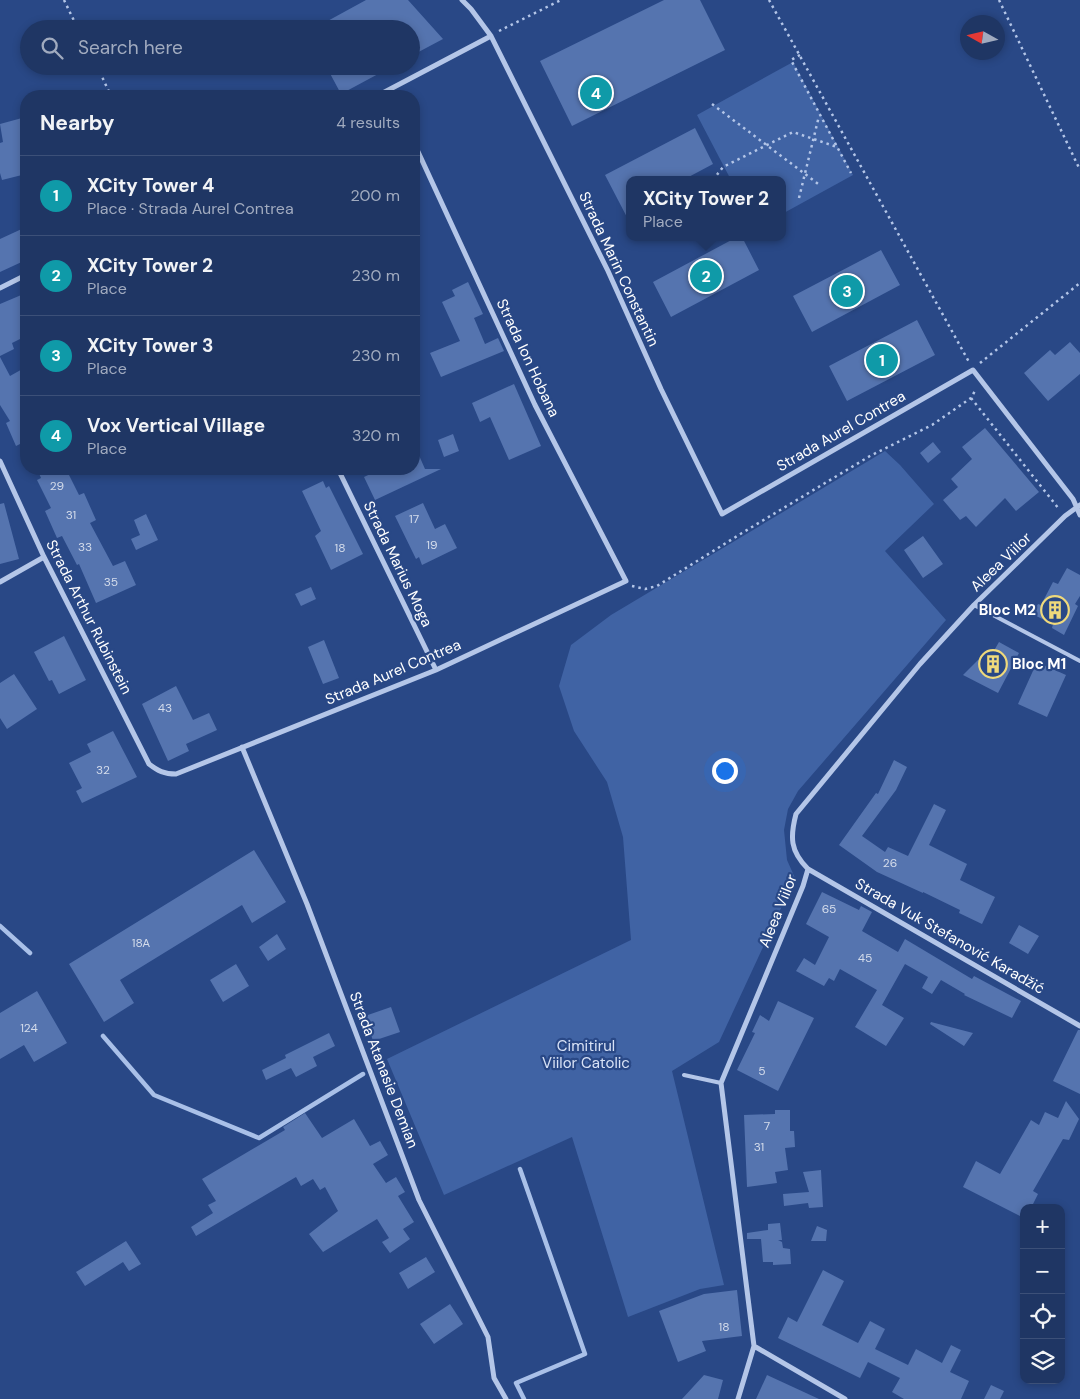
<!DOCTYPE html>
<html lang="en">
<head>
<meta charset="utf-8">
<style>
  body { margin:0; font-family:"DM Sans",sans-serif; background:#2c416d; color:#f1f3f6 }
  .controls { position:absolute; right:15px; bottom:15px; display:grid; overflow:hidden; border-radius:10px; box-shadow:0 2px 8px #0003 }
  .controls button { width:45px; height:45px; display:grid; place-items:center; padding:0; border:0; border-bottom:1px solid #3c5078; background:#1f3664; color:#f1f3f6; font:25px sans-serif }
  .compass { position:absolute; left:960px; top:15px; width:45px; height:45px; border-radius:50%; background:#1f3664; box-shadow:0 2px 8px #0003; rotate:278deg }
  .you { position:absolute; left:724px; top:770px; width:18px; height:18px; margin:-12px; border:4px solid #fff; border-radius:50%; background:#1a73e8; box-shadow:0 0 0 8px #1a73e833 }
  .badge { display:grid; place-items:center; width:32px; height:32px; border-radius:50%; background:#bca0f2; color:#fff; font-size:16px; font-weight:700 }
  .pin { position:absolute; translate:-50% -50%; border:2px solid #fff; box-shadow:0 1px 5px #0006 }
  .popup { position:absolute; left:626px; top:176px; width:160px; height:65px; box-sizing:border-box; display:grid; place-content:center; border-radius:10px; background:#1f3664; filter:drop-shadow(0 1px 4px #0005); font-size:16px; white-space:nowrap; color:#a1abbf }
  .popup b { font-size:19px; color:#f1f3f6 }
  .popup::after { content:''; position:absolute; left:50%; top:100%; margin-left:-10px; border:10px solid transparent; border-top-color:#1f3664 }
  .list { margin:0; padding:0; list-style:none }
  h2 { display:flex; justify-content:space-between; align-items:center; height:65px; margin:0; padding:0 20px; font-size:21px }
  h2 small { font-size:16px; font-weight:400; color:#a1abbf }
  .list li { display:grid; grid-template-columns:32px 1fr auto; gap:15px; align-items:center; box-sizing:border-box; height:80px; padding:0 20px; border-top:1px solid #3c5078 }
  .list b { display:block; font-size:19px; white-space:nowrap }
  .list p { margin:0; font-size:16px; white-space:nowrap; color:#a1abbf }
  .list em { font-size:16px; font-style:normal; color:#a1abbf }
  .icon { flex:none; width:28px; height:28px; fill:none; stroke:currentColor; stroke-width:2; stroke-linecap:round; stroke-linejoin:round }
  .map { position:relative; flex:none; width:1080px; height:1399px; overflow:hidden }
  .search { position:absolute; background:#1f3664; box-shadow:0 2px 8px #0003; left:20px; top:20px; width:400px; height:55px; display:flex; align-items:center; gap:12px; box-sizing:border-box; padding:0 18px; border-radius:28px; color:#a1abbf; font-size:19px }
  .panel { position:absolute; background:#1f3664; box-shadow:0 2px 8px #0003; left:20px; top:90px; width:400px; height:385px; border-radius:20px }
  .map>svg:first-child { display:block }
</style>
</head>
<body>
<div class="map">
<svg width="1080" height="1399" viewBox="0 0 1080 1399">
  <rect width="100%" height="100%" fill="#294886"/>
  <path fill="#4063a4" d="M793,62L853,175L782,214V180H731L697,115Z
    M885,451L900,465L934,504L885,551L946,620L798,791L788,809L784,830L787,860L795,878L719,1042L672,1071L724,1285L700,1289L628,1317L572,1137L444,1195L387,1059L631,940L623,837L607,782L574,731L559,686L571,645L611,615Z"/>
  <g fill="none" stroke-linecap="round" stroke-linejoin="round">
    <path stroke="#a9c0e8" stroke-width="4.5" d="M0,926L30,953
      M103,1036L154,1095L259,1138L363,1074
      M520,1169L585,1354L516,1383L524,1399"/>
  </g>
  <path fill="#5574af" d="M366,0H408L443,39L411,56V29H313Z
    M664,0H700L725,50L572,126L540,61Z
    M326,66H393L341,94Z
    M22,118L26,133V174L2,180L0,173V143L3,142L0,124Z
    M695,128L713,164L683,180H630V223L605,175Z
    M26,227V260L0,272V239Z
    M737,237H742L759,270L671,317L653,282Z
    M881,250L900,285L812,332L793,296Z
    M468,282L483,314L474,318L485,344L498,338L504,351L441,377L430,353L460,341L442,302L455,296L452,290Z
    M26,293V336L12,343L14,349L0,356V304Z
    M917,320L935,355L847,401L829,366Z
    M1070,342L1080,353V374L1048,401L1024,373L1050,350L1055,355Z
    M0,357L10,376L26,367V441L16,446L6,423L10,421L0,405Z
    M514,384L541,446L509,460L490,417L480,422L472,403Z
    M985,428L1039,492L1016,511L1005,498L976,527L966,516L960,520L943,500L958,487L951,479L972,459L962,447Z
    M453,434L459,451L444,457L438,440Z
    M933,442L941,452L928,463L920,453Z
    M414,444L425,469H441L375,500L364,477L381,469H414Z
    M37,469H66L79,495L84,493L96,520L90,523L113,566L125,561L136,585L96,603L79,564L77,565L62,536L57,538L45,511L51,508L37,480L41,478Z
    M323,481L326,488L329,486L363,554L331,570L315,536L321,531L302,491Z
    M4,503L19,559L0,564V504Z
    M423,503L435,529L445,524L457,548L422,565L419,557L416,559L395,516Z
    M146,514L158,540L136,550L131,539L140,535L134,520Z
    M923,536L943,564L923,578L904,550Z
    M1067,568L1080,575V596L1075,604L1078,606L1064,635L1052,628L1053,624L1032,614L1038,604L1041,605L1053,582L1058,584Z
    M311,587L316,599L301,606L295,594Z
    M64,636L86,680L59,694L52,680L49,681L34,652Z
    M324,640L339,678L323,684L308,647Z
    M999,642L1019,653L998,693L963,675L987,651L992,654Z
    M1037,662L1066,675L1047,717L1018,704Z
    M14,674L37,709L7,729L0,718V683Z
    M176,686L193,720L209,713L217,730L186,744L189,751L168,761L142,704Z
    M113,731L137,777L82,803L76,791L82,788L69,763L91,752L87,744Z
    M894,760L907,767L896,790L862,836L885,852L888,847L908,856L934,804L946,810L929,845L967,864L960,880L995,897L982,924L959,913L960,910L923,892V893L877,872L839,845L876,793L878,794Z
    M254,850L286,902L252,923L242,905L120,980L134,1003L104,1022L69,964Z
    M822,892L859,910L861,906L872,912L862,931L898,952L905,939L972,979L974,976L1021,1001L1012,1018L964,995L965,994L941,980L932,994L922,988L928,977L905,964L882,1005L904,1018L886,1046L855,1027L877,990L840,969L834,981L829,978L824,986L796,971L804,958L815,965L829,937L806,924Z
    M1019,925L1039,936L1028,954L1009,943Z
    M277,934L286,949L268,961L259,947Z
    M236,964L249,986L223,1002L210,980Z
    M37,991L67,1043L34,1062L24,1045L0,1059V1013Z
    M778,1001L814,1018L778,1091L737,1070L755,1033L752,1032L760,1015L769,1021Z
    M391,1007L400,1032L373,1041L365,1016Z
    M931,1022L973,1033L964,1046L930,1024Z
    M1078,1030H1080V1094L1053,1081Z
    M329,1033L335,1046L313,1057L317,1066L296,1077L291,1068L266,1080L262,1070L286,1058L285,1055Z
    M1066,1101L1079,1119L1069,1140L1063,1139L1033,1191L1038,1194L1031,1208H1024V1218L963,1187L976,1161L1000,1174L1031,1120L1039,1125L1045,1112L1058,1118Z
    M775,1110H790V1131H794L795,1147L785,1148L788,1170L775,1172L777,1183L747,1187L744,1115L775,1114Z
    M305,1113L322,1138L354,1119L370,1146L380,1141L388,1155L373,1164L386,1183L396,1177L405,1192L398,1196L414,1222L403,1229L410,1239L390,1253L382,1242L389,1238L377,1219L323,1252L309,1234L338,1211L325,1187L320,1190L313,1179L301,1186L296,1177L196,1236L191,1227L213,1213L208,1205L216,1201L202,1179L285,1130L283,1127Z
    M821,1170L823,1207L809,1208L808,1203L784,1206L783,1194L809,1192L803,1172Z
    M780,1223L782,1240H778L782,1242L783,1248L790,1249L791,1264L773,1265V1262H763L761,1239H747V1233L768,1230V1224Z
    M817,1226L827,1230L826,1241H811Z
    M126,1241L141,1264L129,1271L123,1262L85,1286L76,1272Z
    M426,1257L435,1272L408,1289L399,1273Z
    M823,1270L844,1281L822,1325L858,1343L870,1321L885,1329L875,1349L908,1365L916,1349L942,1363L951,1345L961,1350L950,1372L969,1381L961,1399H904L892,1392L900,1378L868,1362L860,1378L778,1338L788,1317L797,1322Z
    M737,1290L742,1336L702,1341L706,1351L678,1362L659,1311L704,1294Z
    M450,1304L463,1324L434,1344L420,1324Z
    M704,1375L723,1380L718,1399H682Z
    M767,1375L819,1399H756Z
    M991,1385L1004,1391L1000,1399H984Z"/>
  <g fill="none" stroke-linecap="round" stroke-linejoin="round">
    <path stroke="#b4c6e8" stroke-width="2.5" stroke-dasharray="2.5 4" stroke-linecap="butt" d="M64,0L78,29
      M769,0L969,362
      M999,0L1080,170
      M499,31L561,0
      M800,55L791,60L851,173
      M97,66L111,96
      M712,104L821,186
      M713,180L723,167L793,132L837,147
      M799,198L819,116
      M980,363L1080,283
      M971,398L1059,509
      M632,586L645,589L657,586L742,533L870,456L932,425L971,398L976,389"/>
    <path stroke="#b4c6e8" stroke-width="4" d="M974,605L1080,661
      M684,1075L721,1083"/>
    <path stroke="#b4c6e8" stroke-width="5" d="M462,0L471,9L491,36L608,271L661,389L722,514L973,370L1073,499L1080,515
      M377,96L491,36
      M0,288L26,275
      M0,461L44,557L149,764C158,771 164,774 176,774L436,670L626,581L535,405L414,143
      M338,469L436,670
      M0,582L44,557
      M242,747L307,904L419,1200L488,1337L494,1378L506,1399
      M808,869L1080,1026
      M754,1346L845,1399
      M738,1399L754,1346L721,1083L803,886L808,869C790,851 790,837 796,814L920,664L974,605L1065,516L1080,505"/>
  </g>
  <defs>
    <symbol id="building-ring" viewBox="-11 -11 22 22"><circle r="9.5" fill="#294886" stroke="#efd97b" stroke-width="1.5"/><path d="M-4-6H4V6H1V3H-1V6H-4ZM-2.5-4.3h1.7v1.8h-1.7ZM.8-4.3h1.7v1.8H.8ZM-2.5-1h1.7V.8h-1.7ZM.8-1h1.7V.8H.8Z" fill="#efd97b"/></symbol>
  </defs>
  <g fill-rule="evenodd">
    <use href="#building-ring" x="1039" y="594" width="32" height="32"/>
    <use href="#building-ring" x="977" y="648" width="32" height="32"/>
  </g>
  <g text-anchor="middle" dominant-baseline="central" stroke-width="4.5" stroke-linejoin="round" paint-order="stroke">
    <g font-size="12" fill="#d4dceb">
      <text x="57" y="486">29</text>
      <text x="71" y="515">31</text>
      <text x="414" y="519">17</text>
      <text x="432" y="545">19</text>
      <text x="85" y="547">33</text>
      <text x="340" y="548">18</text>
      <text x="111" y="582">35</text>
      <text x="165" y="708">43</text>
      <text x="103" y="770">32</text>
      <text x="890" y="863">26</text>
      <text x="829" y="909">65</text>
      <text x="141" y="943">18A</text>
      <text x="865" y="958">45</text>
      <text x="29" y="1028">124</text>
      <text x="762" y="1071">5</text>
      <text x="767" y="1126">7</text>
      <text x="759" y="1147">31</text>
      <text x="724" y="1327">18</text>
    </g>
    <g font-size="15" fill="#fff" stroke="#294886">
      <text transform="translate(619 269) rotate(65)">Strada Marin Constantin</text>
      <text transform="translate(528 358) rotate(65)">Strada Ion Hobana</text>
      <text transform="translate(841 431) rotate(-30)">Strada Aurel Contrea</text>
      <text transform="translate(1001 562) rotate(-44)">Aleea Viilor</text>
      <text transform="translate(398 564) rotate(64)">Strada Marius Moga</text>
      <text transform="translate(89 617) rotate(63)">Strada Arthur Rubinstein</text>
      <text transform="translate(393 672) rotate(-23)">Strada Aurel Contrea</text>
      <text transform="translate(778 911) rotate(-68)">Aleea Viilor</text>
      <text transform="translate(950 936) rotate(30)">Strada Vuk Stefanović Karadžić</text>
      <text transform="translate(384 1070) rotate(69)">Strada Atanasie Demian</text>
    </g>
    <g font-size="15" font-weight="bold" fill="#fff" stroke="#294886" text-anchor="end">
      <text x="1036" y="610">Bloc M2</text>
      <text x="1012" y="664" text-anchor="start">Bloc M1</text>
    </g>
    <g font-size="15" fill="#d8e2f6" stroke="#294886">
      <text x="586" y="1046">Cimitirul<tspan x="586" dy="17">Viilor Catolic</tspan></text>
    </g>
  </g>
</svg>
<div class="controls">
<button>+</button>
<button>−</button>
<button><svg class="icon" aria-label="locate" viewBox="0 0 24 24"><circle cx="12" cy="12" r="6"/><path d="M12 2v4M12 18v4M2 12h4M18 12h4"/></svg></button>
<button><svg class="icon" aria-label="layers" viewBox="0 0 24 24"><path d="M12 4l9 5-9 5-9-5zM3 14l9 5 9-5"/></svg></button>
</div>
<svg class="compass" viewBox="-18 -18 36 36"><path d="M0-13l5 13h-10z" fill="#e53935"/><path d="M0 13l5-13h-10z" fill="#a1abbf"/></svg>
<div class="you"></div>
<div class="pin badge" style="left:882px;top:360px;background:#0f9aa8">1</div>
<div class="pin badge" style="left:706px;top:276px;background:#0f9aa8">2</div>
<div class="popup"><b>XCity Tower 2</b>Place</div>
<div class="pin badge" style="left:847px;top:291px;background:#0f9aa8">3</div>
<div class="pin badge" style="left:596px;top:93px;background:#0f9aa8">4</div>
<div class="search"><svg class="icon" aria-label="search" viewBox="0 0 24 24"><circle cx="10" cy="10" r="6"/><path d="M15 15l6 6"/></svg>Search here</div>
<section class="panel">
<h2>Nearby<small>4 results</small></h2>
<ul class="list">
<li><span class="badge" style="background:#0f9aa8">1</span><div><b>XCity Tower 4</b><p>Place · Strada Aurel Contrea</p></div><em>200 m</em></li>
<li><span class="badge" style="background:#0f9aa8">2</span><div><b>XCity Tower 2</b><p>Place</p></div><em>230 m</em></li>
<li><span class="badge" style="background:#0f9aa8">3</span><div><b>XCity Tower 3</b><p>Place</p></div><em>230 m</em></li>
<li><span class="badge" style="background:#0f9aa8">4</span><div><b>Vox Vertical Village</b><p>Place</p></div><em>320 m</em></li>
</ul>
</section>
</div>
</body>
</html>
